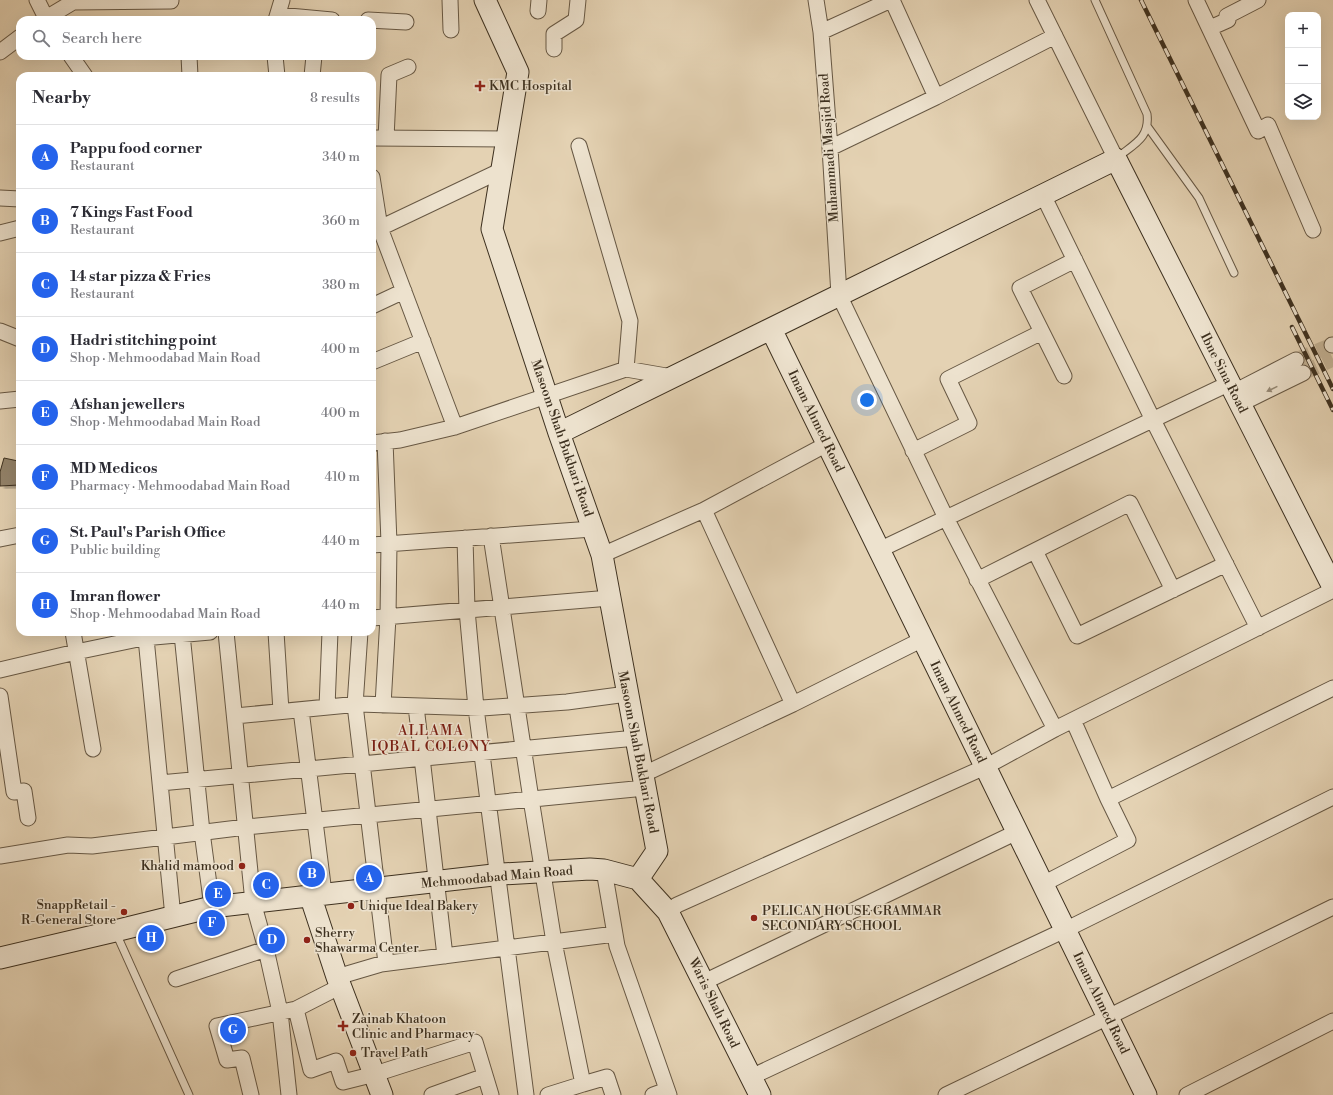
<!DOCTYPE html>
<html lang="en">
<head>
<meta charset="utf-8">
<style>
  body { margin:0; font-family:"Libre Bodoni",serif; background:#f2f2f3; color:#2b2b33 }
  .controls { position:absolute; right:12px; top:12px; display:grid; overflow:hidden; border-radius:8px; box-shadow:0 4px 16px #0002 }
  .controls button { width:36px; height:36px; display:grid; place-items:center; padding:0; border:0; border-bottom:1px solid #e1e1e2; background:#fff; color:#2b2b33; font:20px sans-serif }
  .you { position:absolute; left:867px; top:400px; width:14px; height:14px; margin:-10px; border:3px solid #fff; border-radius:50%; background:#1a73e8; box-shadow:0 0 0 6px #1a73e833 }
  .badge { display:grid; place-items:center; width:26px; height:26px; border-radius:50%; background:#2563eb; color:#fff; font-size:13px; font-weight:700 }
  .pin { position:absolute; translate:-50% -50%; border:2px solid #fff; box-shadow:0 1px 4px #0006 }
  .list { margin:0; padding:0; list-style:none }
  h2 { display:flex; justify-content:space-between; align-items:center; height:52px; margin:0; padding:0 16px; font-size:17px }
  h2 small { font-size:13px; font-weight:400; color:#7c7c81 }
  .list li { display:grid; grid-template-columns:26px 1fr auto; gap:12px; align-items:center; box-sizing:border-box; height:64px; padding:0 16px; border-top:1px solid #e1e1e2 }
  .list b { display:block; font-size:15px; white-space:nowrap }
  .list p { margin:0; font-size:13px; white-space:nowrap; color:#7c7c81 }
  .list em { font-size:13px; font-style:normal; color:#7c7c81 }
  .icon { flex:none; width:22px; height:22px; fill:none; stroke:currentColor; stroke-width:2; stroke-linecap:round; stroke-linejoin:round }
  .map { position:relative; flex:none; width:1333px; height:1095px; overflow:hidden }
  .search { position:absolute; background:#fff; box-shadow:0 4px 16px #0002; left:16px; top:16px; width:360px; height:44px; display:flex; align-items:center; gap:10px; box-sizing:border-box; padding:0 14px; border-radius:12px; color:#7c7c81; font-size:15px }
  .panel { position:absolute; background:#fff; box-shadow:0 4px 16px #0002; left:16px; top:72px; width:360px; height:564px; border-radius:12px }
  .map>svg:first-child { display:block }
</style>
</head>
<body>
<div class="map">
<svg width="1333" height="1095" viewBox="0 0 1333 1095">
  <defs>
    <filter id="shadow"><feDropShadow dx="4.5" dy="2.5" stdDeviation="1" flood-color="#0004"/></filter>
  </defs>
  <rect width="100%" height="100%" fill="#e4d2b3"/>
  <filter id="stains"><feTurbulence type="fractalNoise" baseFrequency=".005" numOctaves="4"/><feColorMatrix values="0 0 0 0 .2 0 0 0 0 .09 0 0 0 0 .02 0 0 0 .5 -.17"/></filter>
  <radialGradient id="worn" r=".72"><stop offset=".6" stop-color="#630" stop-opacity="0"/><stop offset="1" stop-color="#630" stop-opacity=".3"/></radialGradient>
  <path fill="#94846c" stroke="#3d301f" filter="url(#shadow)" d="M4,458L18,461L19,485L0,486V472Z"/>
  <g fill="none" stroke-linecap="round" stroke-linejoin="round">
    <path stroke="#c3b295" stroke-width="15" stroke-dasharray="15 8" stroke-linecap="butt" d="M1296,360L1332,345
      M1303,373L1333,359"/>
    <defs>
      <path id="lane" d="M1095,0L1147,114C1150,138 1134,144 1118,157
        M1147,126L1199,198L1234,273
        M116,933L189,1095"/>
      <path id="street" d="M37,0L47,20
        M450,0L451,30
        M816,0L821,32L830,148L839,295L946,518L1055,729
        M892,0L936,97
        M1037,0L1116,159
        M1196,0L1258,131L1268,125L1313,230
        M538,11L539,0
        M278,15L332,20
        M43,20L73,2L171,1
        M276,20L282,0
        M368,20L406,22
        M1210,28L1228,20L1227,16L1258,0
        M821,32L891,0
        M554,49V34L576,20L578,0
        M0,52L20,37
        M71,56L85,76
        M189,56L190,76
        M275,56L277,76
        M312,76L314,56
        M372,138L507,139
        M386,138L389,75L408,67
        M579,146L630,321L626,369
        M830,148L936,97L1055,36
        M372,177L380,228L455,427
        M1043,195L1153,420L1258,628
        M0,198L20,199
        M372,229L380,228L502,170
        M0,233L20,228
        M372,306L404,291
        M0,331L20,339
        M1332,345H1333
        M372,362L423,341
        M1064,376L1020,288L1075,260
        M1234,392L1296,360
        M0,401L20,399
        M1240,404L1303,373
        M372,443L400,440L455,427L626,369L672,377
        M913,451L969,423L948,379L1042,332
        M704,510L793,704
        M491,536L531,799L554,942L583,1084L607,1077L613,1095
        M465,538L467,610L476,708L526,1095
        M0,539L20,535
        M372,545L592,529
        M879,550L1230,383
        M1035,551L1077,636L1226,564
        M602,555L704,510L827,444
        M977,580L1130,503L1173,590
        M372,618L610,598
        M73,632L93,749
        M226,632L253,902L266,949L280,1012L289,1095
        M276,632L281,711
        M360,632L355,705L386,963
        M182,634L202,832L212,907
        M146,638L173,917
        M0,670L76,652L143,638L210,632
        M0,696L14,792L24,791L28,818
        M383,705L388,617L389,543L385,441
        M416,706L445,956
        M327,707L330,632
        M301,710L324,893
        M235,716L359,704L482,708L567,702L627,694
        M642,775L793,704L923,639
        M160,783L636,738
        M1108,799L1333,688
        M0,856L68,845L92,846L246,827L645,788
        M604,870L617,946L669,1095
        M1043,884L1128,840L1108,799L1073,720
        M668,912L677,905L985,767L1055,729L1333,590
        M337,977L381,964L615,934
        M176,979L266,949
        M704,982L1017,832
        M296,1009L311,1070L336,1061L343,1082L375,1074L475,1042L491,1095
        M751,1077L1065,930L1333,797
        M251,1095L242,1058L227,1060L217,1026L296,1009L341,986
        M432,1095L485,1076
        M548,1095L583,1084
        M653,1095L667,1090
        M946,1095L1108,1017L1333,907
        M1187,1095L1333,1021"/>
      <path id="secondary" d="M485,0L518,72L492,229L559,433L602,555L657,851L638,879
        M771,329L1146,1095
        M559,433L1116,159L1333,587
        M310,895L337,977L382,1095
        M0,958L115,931L212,907L502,874L590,869L604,870L638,879L668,912L760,1095"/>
    </defs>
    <use href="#lane" stroke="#675844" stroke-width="9"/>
    <use href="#street" stroke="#675844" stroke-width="17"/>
    <use href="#secondary" stroke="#3d301f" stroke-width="23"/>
    <use href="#lane" stroke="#ede2ce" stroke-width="7"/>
    <use href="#street" stroke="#ede2ce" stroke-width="15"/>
    <use href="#secondary" stroke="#ede2ce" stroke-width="21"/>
    <defs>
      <path id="rail" d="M1141,0L1333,389
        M1292,327L1333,410"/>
    </defs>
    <use href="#rail" stroke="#3d301f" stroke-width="4.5"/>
    <use href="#rail" stroke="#ede2ce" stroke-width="3" stroke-dasharray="9" stroke-linecap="butt"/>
  </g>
  <defs><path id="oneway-solid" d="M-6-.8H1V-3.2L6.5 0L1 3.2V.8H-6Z"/></defs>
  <use fill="#958976" href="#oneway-solid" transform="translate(1272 389) rotate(154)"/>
  <g fill="#8f2418" stroke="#ede2ce" stroke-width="1.5">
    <path d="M478 80h4v4h4v4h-4v4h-4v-4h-4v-4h4z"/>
    <circle cx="242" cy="866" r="4"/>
    <circle cx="351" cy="906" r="4"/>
    <circle cx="124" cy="912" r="4"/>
    <circle cx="754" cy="918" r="4"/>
    <circle cx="307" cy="940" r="4"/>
    <path d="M341 1020h4v4h4v4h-4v4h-4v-4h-4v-4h4z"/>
    <circle cx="353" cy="1053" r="4"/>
  </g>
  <g text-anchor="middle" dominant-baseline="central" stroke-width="3" stroke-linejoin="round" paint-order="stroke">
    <g font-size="13" fill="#3d301f" stroke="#ede2ce" text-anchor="start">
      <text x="489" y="86">KMC Hospital</text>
      <text x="234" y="866" text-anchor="end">Khalid mamood</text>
      <text x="116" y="905" text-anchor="end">SnappRetail -<tspan x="116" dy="15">R-General Store</tspan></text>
      <text x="359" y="906">Unique Ideal Bakery</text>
      <text x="762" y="911">PELICAN HOUSE GRAMMAR<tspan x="762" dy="15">SECONDARY SCHOOL</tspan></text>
      <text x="315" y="933">Sherry<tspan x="315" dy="15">Shawarma Center</tspan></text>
      <text x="352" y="1019">Zainab Khatoon<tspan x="352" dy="15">Clinic and Pharmacy</tspan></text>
      <text x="361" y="1053">Travel Path</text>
    </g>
    <g font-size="13" fill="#3d301f" stroke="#ede2ce">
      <text transform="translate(829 148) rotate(-94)">Muhammadi Masjid Road</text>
      <text transform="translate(1224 373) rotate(63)">Ibne Sina Road</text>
      <text transform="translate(816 421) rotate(64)">Imam Ahmed Road</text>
      <text transform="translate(562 438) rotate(71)">Masoom Shah Bukhari Road</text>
      <text transform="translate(958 712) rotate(64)">Imam Ahmed Road</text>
      <text transform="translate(638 752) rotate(79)">Masoom Shah Bukhari Road</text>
      <text transform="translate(497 877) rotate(-5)">Mehmoodabad Main Road</text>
      <text transform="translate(714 1003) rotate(64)">Waris Shah Road</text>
      <text transform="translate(1101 1003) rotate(64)">Imam Ahmed Road</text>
    </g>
    <g font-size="14" letter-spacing="1" fill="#7a1f14" stroke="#ede2ce">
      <text x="431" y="731">ALLAMA<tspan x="431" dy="16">IQBAL COLONY</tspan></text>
    </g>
  </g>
  <rect width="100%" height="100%" filter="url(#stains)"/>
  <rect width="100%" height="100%" fill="url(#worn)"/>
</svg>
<div class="controls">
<button>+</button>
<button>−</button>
<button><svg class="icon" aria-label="layers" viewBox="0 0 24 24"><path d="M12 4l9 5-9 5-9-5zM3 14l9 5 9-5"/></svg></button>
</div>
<div class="you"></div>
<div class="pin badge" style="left:369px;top:878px">A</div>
<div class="pin badge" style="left:312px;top:874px">B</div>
<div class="pin badge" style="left:266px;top:885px">C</div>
<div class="pin badge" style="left:272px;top:940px">D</div>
<div class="pin badge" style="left:218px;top:894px">E</div>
<div class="pin badge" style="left:212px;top:923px">F</div>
<div class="pin badge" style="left:233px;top:1030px">G</div>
<div class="pin badge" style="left:151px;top:938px">H</div>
<div class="search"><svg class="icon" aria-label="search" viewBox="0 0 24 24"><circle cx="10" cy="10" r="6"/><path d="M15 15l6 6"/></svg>Search here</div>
<section class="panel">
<h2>Nearby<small>8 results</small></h2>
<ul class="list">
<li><span class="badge">A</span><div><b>Pappu food corner</b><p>Restaurant</p></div><em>340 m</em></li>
<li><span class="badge">B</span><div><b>7 Kings Fast Food</b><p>Restaurant</p></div><em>360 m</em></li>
<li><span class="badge">C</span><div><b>14 star pizza &amp; Fries</b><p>Restaurant</p></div><em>380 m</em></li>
<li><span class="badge">D</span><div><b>Hadri stitching point</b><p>Shop · Mehmoodabad Main Road</p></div><em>400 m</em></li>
<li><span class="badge">E</span><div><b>Afshan jewellers</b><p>Shop · Mehmoodabad Main Road</p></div><em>400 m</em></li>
<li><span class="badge">F</span><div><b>MD Medicos</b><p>Pharmacy · Mehmoodabad Main Road</p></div><em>410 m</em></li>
<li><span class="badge">G</span><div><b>St. Paul's Parish Office</b><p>Public building</p></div><em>440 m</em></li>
<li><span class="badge">H</span><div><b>Imran flower</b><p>Shop · Mehmoodabad Main Road</p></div><em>440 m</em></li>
</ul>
</section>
</div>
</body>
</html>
